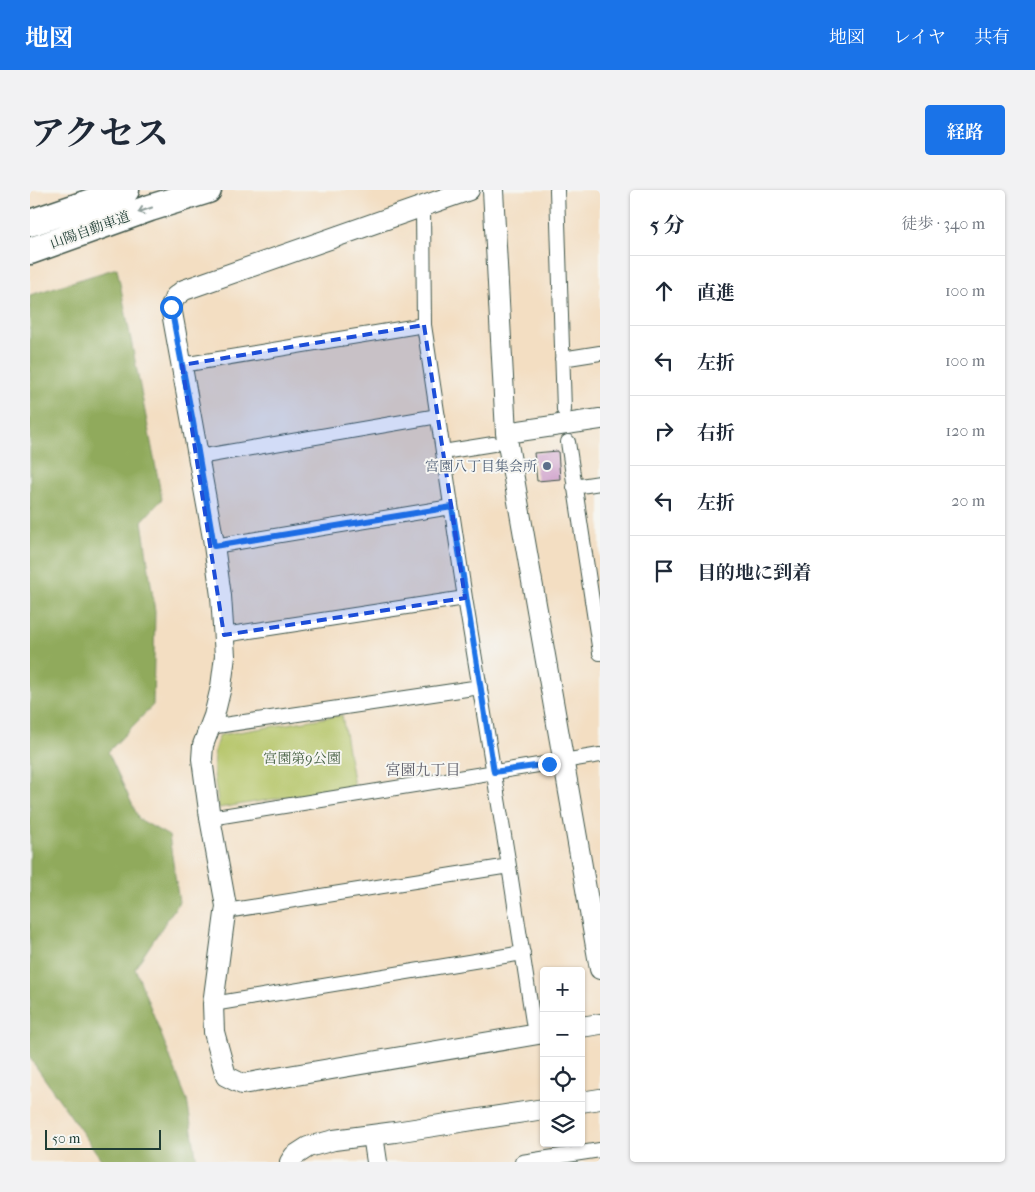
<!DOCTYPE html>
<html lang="ja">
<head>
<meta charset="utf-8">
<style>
  body { margin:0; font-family:"IM FELL French Canon","Noto Serif JP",serif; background:#f2f2f3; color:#1f2937 }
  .controls { position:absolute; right:15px; bottom:15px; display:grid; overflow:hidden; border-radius:5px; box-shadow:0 1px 4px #0004 }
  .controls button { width:45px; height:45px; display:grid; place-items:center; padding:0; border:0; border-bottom:1px solid #e0e1e3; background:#fff; color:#1f2937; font:25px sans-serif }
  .scale { position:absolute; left:15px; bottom:12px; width:116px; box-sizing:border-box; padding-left:5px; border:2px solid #1f3d34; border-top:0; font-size:14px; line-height:18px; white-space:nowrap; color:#1f3d34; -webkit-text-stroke:4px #f6f6f2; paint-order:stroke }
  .stop { position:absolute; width:15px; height:15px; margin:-11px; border:4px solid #1a73e8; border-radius:50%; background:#fff }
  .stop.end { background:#1a73e8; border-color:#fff; box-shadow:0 1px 5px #0008 }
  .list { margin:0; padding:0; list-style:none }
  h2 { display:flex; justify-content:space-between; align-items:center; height:65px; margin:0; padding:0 20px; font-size:21px }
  h2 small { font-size:16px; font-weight:400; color:#747a83 }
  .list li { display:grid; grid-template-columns:32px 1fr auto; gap:15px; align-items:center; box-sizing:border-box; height:70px; padding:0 20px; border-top:1px solid #e0e1e3 }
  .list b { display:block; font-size:19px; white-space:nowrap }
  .list em { font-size:16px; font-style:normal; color:#747a83 }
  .icon { flex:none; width:28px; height:28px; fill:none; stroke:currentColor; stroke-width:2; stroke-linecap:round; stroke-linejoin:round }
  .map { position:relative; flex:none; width:570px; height:972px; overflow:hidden; border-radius:5px }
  header { display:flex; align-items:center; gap:30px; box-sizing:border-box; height:70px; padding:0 25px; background:#1a73e8; color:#fff }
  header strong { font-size:24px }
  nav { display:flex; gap:28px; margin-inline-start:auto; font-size:18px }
  .intro { display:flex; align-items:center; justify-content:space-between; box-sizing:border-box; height:120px; padding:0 30px }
  h1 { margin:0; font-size:35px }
  .button { padding:12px 22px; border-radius:5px; background:#1a73e8; color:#fff; font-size:18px; font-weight:700 }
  main { display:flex; gap:30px; padding:0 30px }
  aside { flex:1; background:#fff; border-radius:5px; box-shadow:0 1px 4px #0004 }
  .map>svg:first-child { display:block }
</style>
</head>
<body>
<header>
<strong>地図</strong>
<nav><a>地図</a><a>レイヤ</a><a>共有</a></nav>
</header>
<div class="intro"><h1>アクセス</h1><a class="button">経路</a></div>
<main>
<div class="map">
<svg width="570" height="972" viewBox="0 0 570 972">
  <rect width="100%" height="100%" fill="#f6f6f2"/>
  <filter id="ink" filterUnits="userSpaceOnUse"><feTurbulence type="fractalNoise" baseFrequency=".02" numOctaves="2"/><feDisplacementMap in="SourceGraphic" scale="10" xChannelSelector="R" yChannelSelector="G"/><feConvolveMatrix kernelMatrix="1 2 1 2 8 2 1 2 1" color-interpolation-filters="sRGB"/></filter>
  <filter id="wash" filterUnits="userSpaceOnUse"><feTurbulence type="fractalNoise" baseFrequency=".0096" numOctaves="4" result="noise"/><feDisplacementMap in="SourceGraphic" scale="20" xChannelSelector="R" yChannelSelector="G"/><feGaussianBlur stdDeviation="1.12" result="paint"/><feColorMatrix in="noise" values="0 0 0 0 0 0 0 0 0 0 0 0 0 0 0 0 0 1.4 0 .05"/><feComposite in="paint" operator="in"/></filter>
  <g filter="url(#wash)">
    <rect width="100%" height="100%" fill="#f3dec2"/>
    <path fill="#b5c568" stroke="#6a814e" d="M312,525L324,596L189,618C186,594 178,568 190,545Z"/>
    <path fill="#90aa5c" stroke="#587448" d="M87,78L132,309L112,331L125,422L123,515L78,562L109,629L139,646L149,712L105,778L157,910L167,972H73L0,868V105Z"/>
    <g id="blocks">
      <path fill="#c891c4" d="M528,261L530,289L507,291L504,263Z"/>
    </g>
  </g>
  <g filter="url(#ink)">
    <use href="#blocks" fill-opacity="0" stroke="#3f5549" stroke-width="1"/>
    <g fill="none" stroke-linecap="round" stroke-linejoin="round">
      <defs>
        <path id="street" d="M527,0L534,220
          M393,16L394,135L435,408L479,676L505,845
          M532,169L570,163
          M152,175L394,135
          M538,252L570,463
          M413,262L463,254
          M169,267L408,226
          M544,297L570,293
          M184,356L421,317
          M194,445L435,408
          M180,537L450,497
          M180,628L570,565
          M196,721L479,676
          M183,814L493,763
          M492,972L570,960"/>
        <path id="secondary" d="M439,0L154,100L145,107L141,117L183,348L191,406L195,466L191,497L184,526L173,555L172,569L180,628L196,716L183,814L184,842L196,886L212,894L514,843
          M463,0L476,243L570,779
          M476,243L570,229
          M551,837L570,834
          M551,912L570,909
          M343,945L347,972
          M260,972L264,966L278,957L304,950L365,942L514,919"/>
        <path id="highway" d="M0,33L96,0
          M0,61L120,18L178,0"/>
      </defs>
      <use href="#street" stroke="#3f5549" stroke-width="16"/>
      <use href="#secondary" stroke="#3f5549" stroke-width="22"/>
      <use href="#highway" stroke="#3f5549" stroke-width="29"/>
      <use href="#street" stroke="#fff" stroke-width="14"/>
      <use href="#secondary" stroke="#fff" stroke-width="20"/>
      <use href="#highway" stroke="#fff" stroke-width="26"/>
    </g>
    <defs><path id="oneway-shaft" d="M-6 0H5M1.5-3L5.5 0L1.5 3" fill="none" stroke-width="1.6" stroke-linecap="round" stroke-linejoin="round" transform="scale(1.25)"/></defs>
    <use stroke="#8f9e9a" href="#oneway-shaft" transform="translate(115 20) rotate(161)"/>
  </g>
  <g fill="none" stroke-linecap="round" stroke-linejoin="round" filter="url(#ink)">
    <path stroke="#1a73e8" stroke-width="6" d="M141,117L163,232L184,356L422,317L464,582L519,574"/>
  </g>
  <path fill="#1d4ed8" fill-opacity="0.2" stroke="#1d4ed8" stroke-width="4" stroke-dasharray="10 6" stroke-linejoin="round" d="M394,135L435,408L194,445L152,175Z"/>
  <circle fill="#5c6f8a" stroke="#f6f6f2" stroke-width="2" cx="517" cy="276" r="5"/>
  <g text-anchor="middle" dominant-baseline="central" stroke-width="4" stroke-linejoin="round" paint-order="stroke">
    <g font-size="14" fill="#1f3d34" stroke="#f6f6f2">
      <text transform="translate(60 40) rotate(-20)">山陽自動車道</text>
    </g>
    <g font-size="14" fill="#4e5e75" stroke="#f6f6f2" text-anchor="end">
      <text x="507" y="276">宮園八丁目集会所</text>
    </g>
    <g font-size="14" fill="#445f41" stroke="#f6f6f2">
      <text x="272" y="568">宮園第9公園</text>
    </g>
    <g font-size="15" fill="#5a5a66" stroke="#f6f6f2">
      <text x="393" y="580">宮園九丁目</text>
    </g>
  </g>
</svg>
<div class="controls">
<button>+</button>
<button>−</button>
<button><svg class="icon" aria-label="locate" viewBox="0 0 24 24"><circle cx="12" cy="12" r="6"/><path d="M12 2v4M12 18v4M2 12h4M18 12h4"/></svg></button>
<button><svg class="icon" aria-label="layers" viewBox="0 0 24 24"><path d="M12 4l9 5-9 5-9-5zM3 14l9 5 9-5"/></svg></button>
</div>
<div class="scale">50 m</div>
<div class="stop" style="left:141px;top:117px"></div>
<div class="stop end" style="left:519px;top:574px"></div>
</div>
<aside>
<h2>5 分<small>徒歩 · 340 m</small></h2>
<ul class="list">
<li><svg class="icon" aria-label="ahead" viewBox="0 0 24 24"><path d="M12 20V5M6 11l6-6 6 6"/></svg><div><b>直進</b></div><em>100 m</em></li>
<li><svg class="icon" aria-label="left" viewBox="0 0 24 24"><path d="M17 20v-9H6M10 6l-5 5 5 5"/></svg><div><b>左折</b></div><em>100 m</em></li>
<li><svg class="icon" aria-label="right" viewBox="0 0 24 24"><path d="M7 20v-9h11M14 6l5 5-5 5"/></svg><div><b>右折</b></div><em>120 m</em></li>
<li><svg class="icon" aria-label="left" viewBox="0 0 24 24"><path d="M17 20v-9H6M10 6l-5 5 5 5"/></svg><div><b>左折</b></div><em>20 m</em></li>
<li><svg class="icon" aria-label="arrive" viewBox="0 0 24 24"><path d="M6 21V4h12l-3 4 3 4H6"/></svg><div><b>目的地に到着</b></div></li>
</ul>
</aside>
</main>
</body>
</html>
